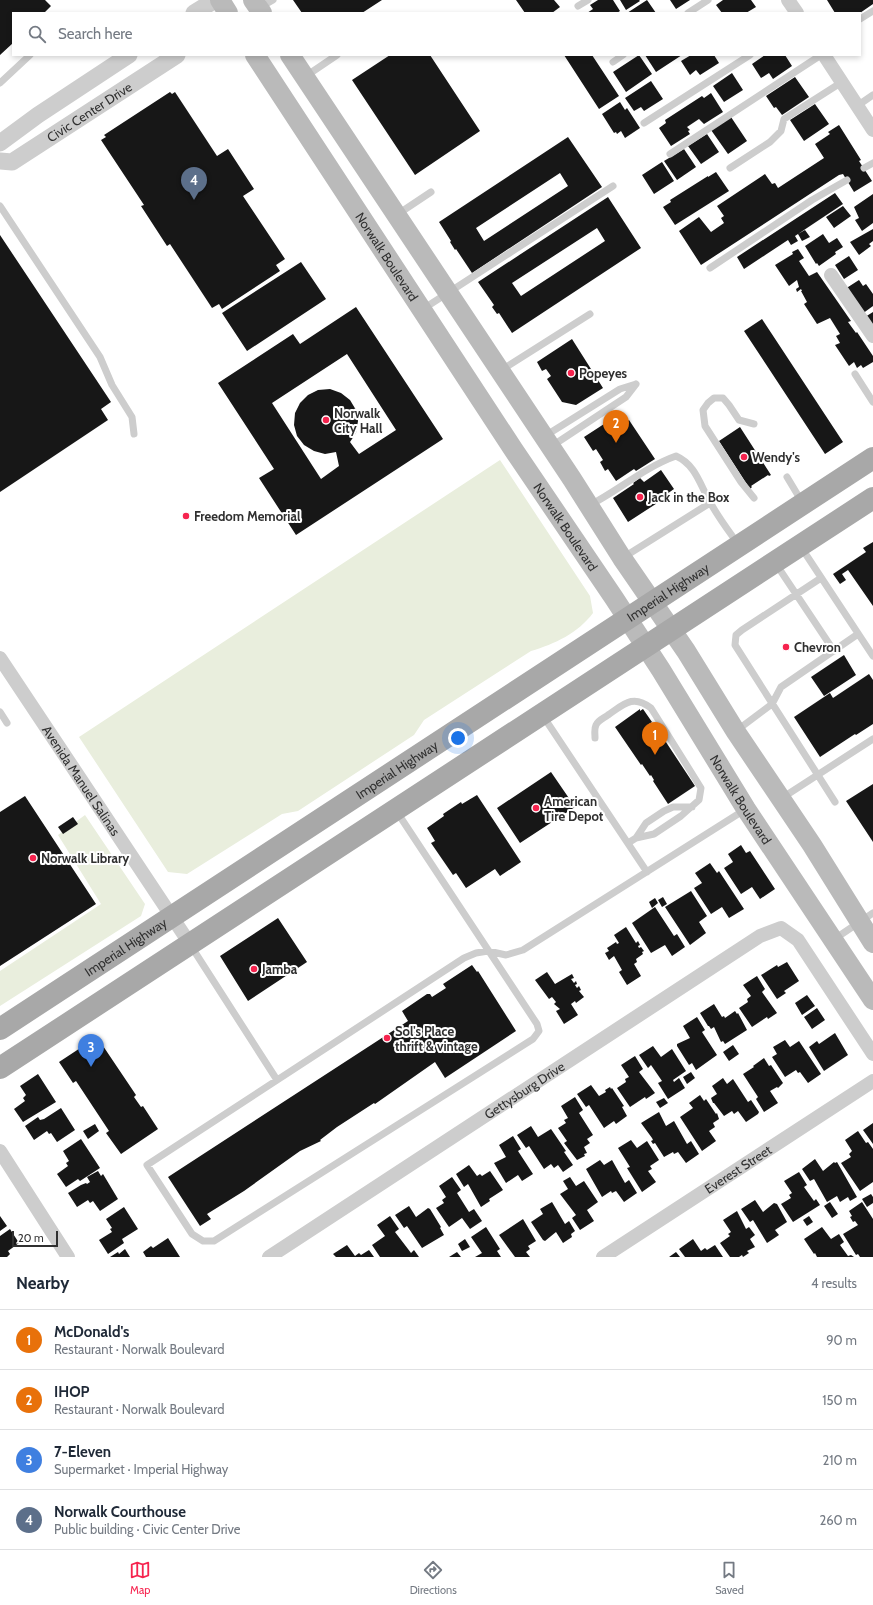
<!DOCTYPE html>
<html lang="en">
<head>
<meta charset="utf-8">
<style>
  body { margin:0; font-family:Cabin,sans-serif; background:#f6f6f7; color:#1f2937 }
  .scale { position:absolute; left:12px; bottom:10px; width:46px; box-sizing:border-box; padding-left:4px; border:2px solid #303030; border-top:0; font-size:11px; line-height:14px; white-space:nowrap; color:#303030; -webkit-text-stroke:3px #fff; paint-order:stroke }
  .you { position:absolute; left:458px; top:738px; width:14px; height:14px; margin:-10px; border:3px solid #fff; border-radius:50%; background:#1a73e8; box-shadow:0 0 0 6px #1a73e833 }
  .badge { display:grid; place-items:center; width:26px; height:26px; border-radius:50%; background:#f6234e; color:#fff; font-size:13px; font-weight:700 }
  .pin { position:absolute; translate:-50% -33px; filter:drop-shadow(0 1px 2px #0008) }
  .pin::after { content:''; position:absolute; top:21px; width:14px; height:12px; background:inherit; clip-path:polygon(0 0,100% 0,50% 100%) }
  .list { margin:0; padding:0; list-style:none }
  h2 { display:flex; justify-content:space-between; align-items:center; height:52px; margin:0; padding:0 16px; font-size:17px }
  h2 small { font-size:13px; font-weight:400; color:#747a83 }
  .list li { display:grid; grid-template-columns:26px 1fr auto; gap:12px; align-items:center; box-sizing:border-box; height:60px; padding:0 16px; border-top:1px solid #e0e1e3 }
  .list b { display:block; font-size:15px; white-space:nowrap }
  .list p { margin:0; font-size:13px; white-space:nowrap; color:#747a83 }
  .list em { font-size:13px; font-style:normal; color:#747a83 }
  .icon { flex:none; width:22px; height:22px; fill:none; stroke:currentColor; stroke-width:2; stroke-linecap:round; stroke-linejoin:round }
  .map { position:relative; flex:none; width:873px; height:1257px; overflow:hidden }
  .search { position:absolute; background:#fff; box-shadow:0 2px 6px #0003; left:12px; right:12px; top:12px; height:44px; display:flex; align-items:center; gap:10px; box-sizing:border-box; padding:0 14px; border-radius:0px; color:#747a83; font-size:15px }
  .sheet { height:292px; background:#fff }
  nav { display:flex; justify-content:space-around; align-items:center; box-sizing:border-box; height:56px; border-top:1px solid #e0e1e3; background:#fff; font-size:11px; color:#747a83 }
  nav a { display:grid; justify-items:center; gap:2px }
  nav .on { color:#f6234e }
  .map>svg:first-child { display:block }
</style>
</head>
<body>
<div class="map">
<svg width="873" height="1257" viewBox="0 0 873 1257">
  <rect width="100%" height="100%" fill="#fff"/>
  <path fill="#e9eedd" d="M500,460L590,596L593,613C578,633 555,644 531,651L424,720L414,735L298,811L282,814L187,874L168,872L79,737Z
    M85,815L145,904L141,916L0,1006V971L101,904L58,835Z"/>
  <path fill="#171717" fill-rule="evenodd" d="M0,0H45L51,6L44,13H13V43L0,55Z
    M293,0H382L362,13H302Z
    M516,0H554L560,7L552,13H525Z
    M598,0H613L620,11L617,13H587L593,9L590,5Z
    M620,0H639L640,1L626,10Z
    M647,0L656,13H627Z
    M670,0H690L676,9Z
    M723,0H751L756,7L746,13H722L716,5Z
    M827,0H873V4L860,13H835Z
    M390,55H430L480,131L415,175L352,80Z
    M564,55H592L619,96L599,109Z
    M639,55L652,74L626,92L613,72Z
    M645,55H682L656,72Z
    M691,55H714L719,63L700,75L696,70L690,75L681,61Z
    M765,55H785L792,66L773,79L769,73L761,78L752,64Z
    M732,73L743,90L724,102L713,86Z
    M795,77L809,97L782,115L776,107L774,108L766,96Z
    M651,81L663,99L644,111L641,107L634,111L625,98Z
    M170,92L172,94L175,92L217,156L228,149L254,189L243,196L285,259L276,265L280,271L222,309L219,304L212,308L170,244L167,246L141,206L144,205L101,140L106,137L104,135Z
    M711,93L723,112L704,124L699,119L687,127L690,130L688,131L690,134L671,146L659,128L666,123L665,120L702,96L704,98Z
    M620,102L625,110L627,108L640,128L625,138L621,131L617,134L616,132L614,133L602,114Z
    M815,104L829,124L804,141L790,120Z
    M731,117L747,141L728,154L711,130Z
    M839,125L861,160L859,161L872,181L854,192L843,174L839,175L701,265L679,231L699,217L711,232L724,223L721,218L724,216L717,206L765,174L772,184L775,183L778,188L824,158L815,144L830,134L828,132Z
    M707,134L719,152L701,164L688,146Z
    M568,137L602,187L472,273L456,249L455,250L450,242L451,241L439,222ZM560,173L568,186L484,241L476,228Z
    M684,149L696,167L677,180L664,161Z
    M662,162L674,181L654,194L642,175Z
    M716,172L729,191L675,225L663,207L671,202L670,200L708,176V177Z
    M835,193L843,204L795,236L798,241L791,245L788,240L744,269L737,257Z
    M873,194V223L862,231L855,220L859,218L854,207Z
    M608,197L641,248L512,333L499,313L497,314L492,307L494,305L478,282ZM597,228L605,241L521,296L512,283Z
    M843,206L851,216L834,228L826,217Z
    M873,229V241L869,244L871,246L859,255L850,242Z
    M805,230L810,237L802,241L798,234Z
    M823,234L829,243L837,238L843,247L835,252L836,254L819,266L817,263L816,264L805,246Z
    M0,235L111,402L101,409L108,420L0,492Z
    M798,249L804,258L799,261L809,276L817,272L851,321L848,322L856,333L857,332L873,356V362L863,368L861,365L857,368L854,362L849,366L835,345L840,343L836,336L840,334L830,318L817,324L804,304L807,302L801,291H802L801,289L797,292L796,289L799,287L797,280L789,286L775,265L793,254L792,252Z
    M849,256L858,270L844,279L835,265Z
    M301,262L326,299L247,351L222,313Z
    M859,280L863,286L866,284L873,294V306L862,314L845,289Z
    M356,307L443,439L296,535L259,478L274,469L218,383L293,334L300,344ZM347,354L396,430L359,454L350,442L356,433L358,421L356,410L350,400L341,393L330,389L318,390L308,395L300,403L295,413L294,425L297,436L304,445L314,451L325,454L336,452L339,466L321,479L272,403Z
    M873,312V330L865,317Z
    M762,319L843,442L825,454L744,331Z
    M572,339L603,388L576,405L562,402L547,379L551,376L546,369L542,371L537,362Z
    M621,413L626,422L629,420L655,459L636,471L634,469L616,481L608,469L605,471L600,462L603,460L596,449L593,451L584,437Z
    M740,427L771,475L769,476L768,475L751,486L752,487L750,489L719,441Z
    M661,470L674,489L664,496L665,498L628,522L613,498L634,484L633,483L640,478L644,482Z
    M873,542V606L848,570L842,574L846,580L840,584L833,574L866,552L863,548Z
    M844,655L856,675L824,696L811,677Z
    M869,674L873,680V724L856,735L855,734L820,757L794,717L830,693L833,698Z
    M640,709V711L643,709L652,722L649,724L655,732L658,730L695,786L668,804L653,781L654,780L651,775L650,776L642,764L641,765L615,727Z
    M551,772L575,807L520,843L497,808Z
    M873,784V842L846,801Z
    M477,795L521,862L500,876L495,869L466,888L456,873L453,875L431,843L435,841L427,828L444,816L443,814L461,802L462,804Z
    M25,796L96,904L0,966V812Z
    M73,817L78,824L63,834L58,827Z
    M741,845L746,853L750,851L775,889L760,899L752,887L741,894L724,868L733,862L728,854Z
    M710,863L717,873L719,871L744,909L729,918L722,907L711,914L694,888L702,883L695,873Z
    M691,891L707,916L699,922L706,933L690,945L665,907Z
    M663,897L667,904L662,907L658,900Z
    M655,898L658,903L652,908L649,902Z
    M655,907L674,936L677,934L685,947L672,956L665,945L651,953L632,923Z
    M278,918L307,962L248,1001L220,956Z
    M626,927L636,943L638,941L640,945L638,946L639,948L641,947L644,951L642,952L643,954L636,959L637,962L634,964L641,976L627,985L619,972L622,970L614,956L609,960L605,953L609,951L607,948L616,942L617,944L619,943L614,935Z
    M787,962L799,981L784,991L786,993L777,999L761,975L777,965L778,967Z
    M472,965L477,972L478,971L516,1031L445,1078L435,1062L375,1104L374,1103L337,1127L320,1140L321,1141L300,1151L244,1191L207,1214L211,1219L200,1226L168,1177L408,1021L402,1011L427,994H430L432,997L446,988L443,984Z
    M547,972L555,984L572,974L574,978L571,979L574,983L576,981L577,984L575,985L577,988L579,986L581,990L579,991L584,997L576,1003L575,1001L571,1004L578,1015L564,1024L556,1011L560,1009L554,1004L556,1002L552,997L549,999L535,980Z
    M757,976L765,989L762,992L777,1013L768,1019L767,1017L752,1027L739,1008L748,1002L747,999L751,996L743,985Z
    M807,995L815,1006L802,1015L795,1003Z
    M714,1004L722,1017L724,1016L725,1018L735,1011L737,1014L738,1013L747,1030L725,1044L723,1041L721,1042L714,1027L711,1029L709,1026H708L700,1013Z
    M817,1008L825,1020L812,1029L804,1017Z
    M697,1017L705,1030L702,1032L717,1055L696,1070L692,1063L689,1065L677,1046V1044L690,1038L683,1026Z
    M835,1033L848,1055L824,1071L809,1047L817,1041L819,1044Z
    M97,1037L136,1095L134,1097L141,1107L143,1106L158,1129L121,1154L106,1133L109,1131L76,1081L73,1083L59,1062Z
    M785,1040L790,1047L799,1041L821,1074L808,1083L800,1072L798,1073L796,1070L785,1077L772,1057L777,1054L773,1047Z
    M733,1045L739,1054L729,1061L723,1052Z
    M653,1046L661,1057L672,1049L686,1071L673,1080L674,1082L679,1078L685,1088L668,1099L658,1083L662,1081L651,1065L648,1068L639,1055Z
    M635,1056L643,1069L639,1072L655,1093L646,1099L645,1097L630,1107L617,1088L626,1082L625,1079L629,1077L621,1065Z
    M764,1058L769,1066L771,1065L783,1083L778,1088L777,1087L770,1091L778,1103L764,1112L756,1099L758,1097L743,1074L754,1067L753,1066Z
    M691,1072L695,1078L687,1084L683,1077Z
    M38,1074L56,1102L23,1122L14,1109L25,1101L23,1098L26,1095L20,1086Z
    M723,1078L727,1084L733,1079L748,1102L751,1100L759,1112L758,1114L746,1122L738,1111L734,1114L732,1111L724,1116L714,1103H713L711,1098L717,1094L712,1086Z
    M591,1085L599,1096L606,1092L605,1090L610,1087L611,1089L612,1088L624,1106L622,1107L627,1116L616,1124L614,1121L604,1128L589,1105L586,1107L577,1094Z
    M700,1095L704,1101L706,1099L716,1114L717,1113L719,1119L713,1123L715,1127L709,1131L716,1141L702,1151L680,1117L693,1108L689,1103Z
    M575,1097L583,1110L579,1113L593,1135L587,1139L590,1143L584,1147L587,1153L584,1154L585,1156L577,1160L564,1143L567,1141L558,1128L566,1123L564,1120L568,1118L561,1106Z
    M664,1098L668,1103L660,1108L656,1102Z
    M61,1108L75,1130L57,1142L51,1133L49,1134L47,1131L34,1140L25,1126L38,1117L40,1120L44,1119Z
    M659,1112L666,1126L674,1121L687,1144L691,1141L699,1154L686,1163L678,1152L674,1154L673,1152L664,1157L655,1143L653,1144L651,1141L653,1140L652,1138L641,1123Z
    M873,1123V1144L863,1130Z
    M95,1124L99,1131L88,1139L83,1131Z
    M531,1126L538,1137L551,1129L566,1151L564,1152L573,1165L563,1172L558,1165L554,1168L551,1164L544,1169L529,1146L526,1148L517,1135Z
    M858,1131L866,1143L868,1142L873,1149V1182L860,1191L841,1163L851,1157L849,1154L852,1151L845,1140Z
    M513,1136L521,1149L518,1151L533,1174L522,1181L518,1175L506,1183L494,1163L506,1157L499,1145Z
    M81,1139L100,1168L80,1181L78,1179L66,1187L57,1174L68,1166L66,1163L69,1161L63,1151Z
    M631,1140L637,1148L647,1141L659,1160L650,1166L652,1169L648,1171L656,1182L642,1192L627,1168L630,1167L618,1148Z
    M815,1159L823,1171L834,1162L835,1163L837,1162L857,1197L850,1201L848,1197L840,1202L837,1196L827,1202L814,1179L810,1181L802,1169Z
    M600,1160L604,1165L612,1160L625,1183L629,1180L637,1193L624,1202L616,1191L612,1193L611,1191L602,1197L586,1169Z
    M469,1165L477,1176L480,1174L482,1176L490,1171L503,1190L489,1199L490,1201L481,1207L468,1184L464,1187L456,1174Z
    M98,1171L101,1176L103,1174L118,1199L100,1211L93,1201L90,1203L88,1200L77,1207L68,1193L81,1185L86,1183L87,1184L90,1182L87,1177Z
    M799,1172L807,1185L804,1187L814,1201L816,1199L820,1205L793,1222L781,1204L791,1198L789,1195L792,1193L784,1181Z
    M452,1177L461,1190L457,1193L469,1212L474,1209L482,1221L470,1229L462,1218L449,1227L436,1208L444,1203L442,1200L446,1197L439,1186Z
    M570,1177L576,1186L584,1181L598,1202L587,1210L594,1221L580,1230L572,1218L576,1215L560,1194L568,1189L563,1181Z
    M871,1194L873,1197V1203L867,1207L862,1199Z
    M755,1200L763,1212L774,1203L777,1204L787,1222L775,1230L779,1235L767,1243L753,1220L750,1222L741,1209Z
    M552,1202L565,1224L569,1221L575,1231L571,1234L572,1237L563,1243L556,1232L545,1241L543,1240L531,1222L543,1214L540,1209Z
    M830,1202L838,1214L832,1218L824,1206Z
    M862,1202L873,1219V1257H860L858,1254L856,1255L843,1234L858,1225L855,1221L853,1222L850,1217L852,1216L849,1211Z
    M409,1206L416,1217L428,1208L430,1209L441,1227L440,1228L444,1235L422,1248L407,1226L404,1228L395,1215Z
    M124,1207L138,1229L122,1239L124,1243L108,1254L99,1240L112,1232L110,1229L112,1228L106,1219Z
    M737,1211L746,1229L749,1227L755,1235L750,1239L755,1247L747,1251L749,1253L743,1257L742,1255L739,1257H730L720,1243L730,1236L728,1234L731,1232L723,1220Z
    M0,1216L7,1226L0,1231Z
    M390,1216L399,1229L395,1232L408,1249L411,1253L414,1250L419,1257H380L372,1245L385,1236L377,1225Z
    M809,1216L813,1222L807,1226L803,1220Z
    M523,1219L536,1241L528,1246L530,1249L526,1252L530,1257H515L499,1235Z
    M486,1227L500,1249L497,1251L501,1257H475L482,1253L471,1237Z
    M822,1227L831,1239L839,1234L844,1242L840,1245L848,1256L851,1255L854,1257H817L815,1253L814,1254L804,1239Z
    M10,1229L19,1243L8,1251L10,1254L7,1257H0V1236Z
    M168,1238L180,1257H146L143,1252L151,1246L153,1248Z
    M465,1239L470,1247L462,1251L458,1244Z
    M693,1239L701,1251L705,1248L707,1250L715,1245L723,1257H685L679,1249Z
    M347,1245L355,1256L359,1253L361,1255L369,1250L374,1257H336L333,1254Z
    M125,1249L130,1257H110L118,1252L119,1254Z
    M457,1252L461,1257H449Z
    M676,1252L680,1257H669Z"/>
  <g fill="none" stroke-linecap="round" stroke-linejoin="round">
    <path stroke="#cdcdcd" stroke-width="7" d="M578,6L588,0
      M259,8L273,0
      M688,13L708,0
      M860,19L873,11
      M613,62L623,55
      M306,76L337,55
      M0,83L30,55
      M857,106L873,95
      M644,123L750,55
      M670,154L821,55
      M730,168L770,142L781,131L784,119L842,82
      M864,168L873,163
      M0,206L100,357L112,385L132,417L134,434
      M398,214L431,192
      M710,268L812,200L847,180
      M423,309L613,186
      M500,371L590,314
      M855,374L873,402
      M545,436L620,389L636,384
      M552,446L626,397L636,384
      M787,477L802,502
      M754,498L741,482L705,426L703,410L708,403L714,398H723L729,405L739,420L754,424
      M590,505C619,490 645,467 676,456C696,465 700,485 710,502C718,517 728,530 738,544
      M801,547L873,656
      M624,557L710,503
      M776,564L834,651
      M821,578L742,630L736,635L735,645L835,802
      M0,712L7,723
      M543,716L647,872
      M736,731L772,704L781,687L858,634
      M595,738C595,733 594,729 596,725C598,720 604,718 608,715C624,704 633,694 651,708L701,788L699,800L681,816L654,834L636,838L628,843
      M782,798L873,739
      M397,812L537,1024L539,1031L533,1039L214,1241H203L192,1234L147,1165L464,958L476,953L488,951L506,955L523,950L746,809
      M636,838L646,823L664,811L673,807H692
      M833,940L873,913
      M191,946L277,1080"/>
    <g stroke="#cdcdcd" stroke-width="14">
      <path d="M788,0L797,13"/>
      <path d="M824,55L873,130"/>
      <path d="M831,275L873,336"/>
      <path id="s1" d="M0,658L190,944"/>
      <path d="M0,1151L68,1257"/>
      <path id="s2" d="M269,1257L760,936L781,928L798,940L873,1054"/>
      <path id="s3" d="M603,1257L873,1081"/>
    </g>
    <g stroke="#cdcdcd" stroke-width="17">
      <path d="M194,13L215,0"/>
      <path d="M0,143L38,115L129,55"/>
      <path id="s4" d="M0,161L12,162L177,55"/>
    </g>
    <g stroke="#bababa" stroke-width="20">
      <path d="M220,0L228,13"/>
      <path d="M253,0L262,13"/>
      <path id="s5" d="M255,55L513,449L614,598L661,670L746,809L873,1000"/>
      <path d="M290,55L572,479L622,558L686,651L736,732L812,845L873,943"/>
    </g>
    <g stroke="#a8a8a8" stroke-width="22">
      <path id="s6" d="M0,1029L873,458"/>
      <path d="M0,1068L873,498"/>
    </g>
  </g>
  <g fill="#f6234e" stroke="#fff" stroke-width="1.5">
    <circle cx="571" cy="373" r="4"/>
    <circle cx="326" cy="420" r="4"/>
    <circle cx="744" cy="457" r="4"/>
    <circle cx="640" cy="497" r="4"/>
    <circle cx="186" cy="516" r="4"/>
    <circle cx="786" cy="647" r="4"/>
    <circle cx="536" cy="808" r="4"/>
    <circle cx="33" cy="858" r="4"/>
    <circle cx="254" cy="969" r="4"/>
    <circle cx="387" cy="1038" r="4"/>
  </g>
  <g text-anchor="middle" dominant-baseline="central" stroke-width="4" stroke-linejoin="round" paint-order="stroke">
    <g font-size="13" fill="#303030" stroke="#fff">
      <text stroke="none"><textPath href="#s4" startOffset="104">Civic Center Drive</textPath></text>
      <text stroke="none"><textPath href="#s5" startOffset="241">Norwalk Boulevard</textPath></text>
      <text stroke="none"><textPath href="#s5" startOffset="565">Norwalk Boulevard</textPath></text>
      <text stroke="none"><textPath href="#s6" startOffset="798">Imperial Highway</textPath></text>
      <text stroke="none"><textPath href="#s6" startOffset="474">Imperial Highway</textPath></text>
      <text stroke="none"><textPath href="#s1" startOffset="147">Avenida Manuel Salinas</textPath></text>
      <text stroke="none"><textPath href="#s5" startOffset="889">Norwalk Boulevard</textPath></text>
      <text stroke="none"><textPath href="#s6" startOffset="150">Imperial Highway</textPath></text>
      <text stroke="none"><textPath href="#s2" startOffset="305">Gettysburg Drive</textPath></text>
      <text stroke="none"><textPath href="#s3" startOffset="161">Everest Street</textPath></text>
    </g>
    <g font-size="13" font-weight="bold" fill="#303030" stroke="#fff" text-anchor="start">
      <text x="579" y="373">Popeyes</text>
      <text x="334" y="413">Norwalk<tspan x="334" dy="15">City Hall</tspan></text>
      <text x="752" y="457">Wendy's</text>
      <text x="648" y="497">Jack in the Box</text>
      <text x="194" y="516">Freedom Memorial</text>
      <text x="794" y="647">Chevron</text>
      <text x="544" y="801">American<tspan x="544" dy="15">Tire Depot</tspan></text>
      <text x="41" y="858">Norwalk Library</text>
      <text x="262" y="969">Jamba</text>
      <text x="395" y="1031">Sol's Place<tspan x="395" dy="15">thrift &amp; vintage</tspan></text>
    </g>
  </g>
</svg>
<div class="scale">20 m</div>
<div class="you"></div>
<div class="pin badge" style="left:655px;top:755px;background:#e8710a">1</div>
<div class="pin badge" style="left:616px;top:443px;background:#e8710a">2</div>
<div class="pin badge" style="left:91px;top:1067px;background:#3f7fe0">3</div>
<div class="pin badge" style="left:194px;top:200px;background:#5c6f8a">4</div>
<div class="search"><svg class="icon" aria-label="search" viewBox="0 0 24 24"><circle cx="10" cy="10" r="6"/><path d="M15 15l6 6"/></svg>Search here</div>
</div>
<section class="sheet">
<h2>Nearby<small>4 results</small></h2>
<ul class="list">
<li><span class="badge" style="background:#e8710a">1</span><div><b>McDonald's</b><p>Restaurant · Norwalk Boulevard</p></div><em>90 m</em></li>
<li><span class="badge" style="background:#e8710a">2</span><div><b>IHOP</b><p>Restaurant · Norwalk Boulevard</p></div><em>150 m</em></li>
<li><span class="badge" style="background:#3f7fe0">3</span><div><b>7-Eleven</b><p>Supermarket · Imperial Highway</p></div><em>210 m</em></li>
<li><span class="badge" style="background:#5c6f8a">4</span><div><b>Norwalk Courthouse</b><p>Public building · Civic Center Drive</p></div><em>260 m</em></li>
</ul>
</section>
<nav>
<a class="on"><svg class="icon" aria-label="map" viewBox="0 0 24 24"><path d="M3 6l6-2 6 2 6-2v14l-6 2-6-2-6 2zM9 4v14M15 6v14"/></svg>Map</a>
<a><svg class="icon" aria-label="directions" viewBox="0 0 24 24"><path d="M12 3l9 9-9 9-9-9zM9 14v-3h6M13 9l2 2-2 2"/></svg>Directions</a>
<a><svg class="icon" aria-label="saved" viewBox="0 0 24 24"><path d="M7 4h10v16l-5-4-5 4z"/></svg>Saved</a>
</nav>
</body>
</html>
